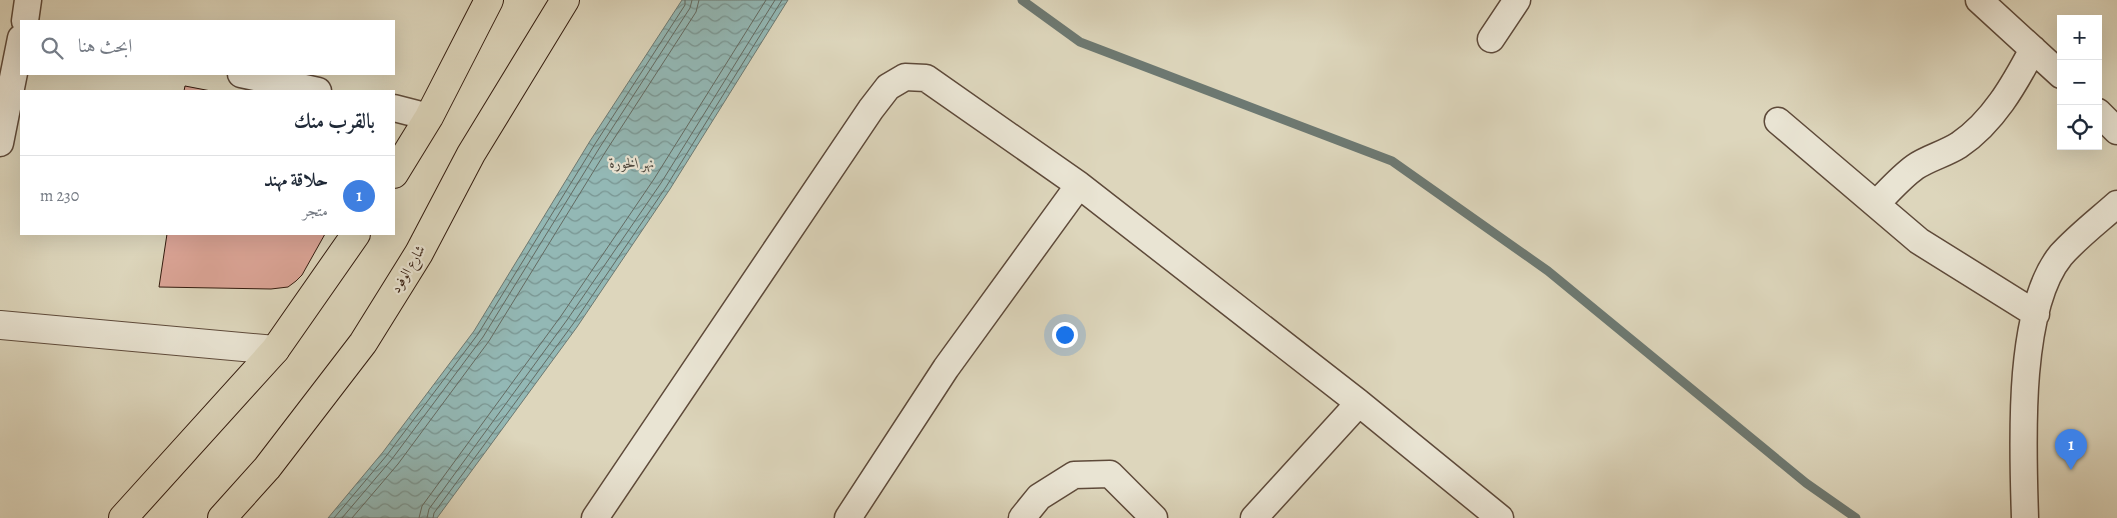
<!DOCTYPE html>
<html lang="ar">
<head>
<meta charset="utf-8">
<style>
  body { margin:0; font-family:Alegreya,Amiri,serif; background:#f2f2f3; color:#1f2937; direction:rtl }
  .controls { position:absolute; right:15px; top:15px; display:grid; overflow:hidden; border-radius:0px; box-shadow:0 5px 20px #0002 }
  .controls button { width:45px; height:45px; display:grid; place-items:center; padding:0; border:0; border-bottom:1px solid #e0e1e3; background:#fff; color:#1f2937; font:25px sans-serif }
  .you { position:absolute; left:1064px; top:334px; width:18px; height:18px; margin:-12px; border:4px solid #fff; border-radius:50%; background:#1a73e8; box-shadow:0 0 0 8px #1a73e833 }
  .badge { display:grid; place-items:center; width:32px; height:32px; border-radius:50%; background:#8f2418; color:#fff; font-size:16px; font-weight:700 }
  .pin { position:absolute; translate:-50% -41px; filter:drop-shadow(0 1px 2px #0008) }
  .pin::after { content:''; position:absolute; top:26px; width:18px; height:15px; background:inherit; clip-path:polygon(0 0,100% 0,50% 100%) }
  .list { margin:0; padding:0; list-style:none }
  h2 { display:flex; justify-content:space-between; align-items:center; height:65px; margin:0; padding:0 20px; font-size:21px }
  h2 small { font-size:16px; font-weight:400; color:#747a83 }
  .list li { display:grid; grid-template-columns:32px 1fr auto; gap:15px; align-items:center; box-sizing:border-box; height:80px; padding:0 20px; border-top:1px solid #e0e1e3 }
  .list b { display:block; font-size:19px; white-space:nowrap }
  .list p { margin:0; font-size:16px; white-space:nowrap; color:#747a83 }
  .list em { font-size:16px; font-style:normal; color:#747a83 }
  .icon { flex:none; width:28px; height:28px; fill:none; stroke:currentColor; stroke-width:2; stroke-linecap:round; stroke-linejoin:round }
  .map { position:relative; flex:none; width:2117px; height:518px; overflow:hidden; direction:ltr }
  .search { position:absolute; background:#fff; box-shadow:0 5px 20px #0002; left:20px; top:20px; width:375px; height:55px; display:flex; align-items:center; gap:12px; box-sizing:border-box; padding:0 18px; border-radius:0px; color:#747a83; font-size:19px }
  .panel { position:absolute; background:#fff; box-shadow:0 5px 20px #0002; left:20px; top:90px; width:375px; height:145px; border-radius:0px; direction:rtl }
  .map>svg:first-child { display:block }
</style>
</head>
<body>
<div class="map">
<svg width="2117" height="518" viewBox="0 0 2117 518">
  <defs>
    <pattern id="water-waves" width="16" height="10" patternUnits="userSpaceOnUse" patternTransform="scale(1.25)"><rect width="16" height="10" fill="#93b8b5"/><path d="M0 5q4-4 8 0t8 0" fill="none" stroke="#799592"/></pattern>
  </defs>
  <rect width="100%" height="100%" fill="#ddd6bc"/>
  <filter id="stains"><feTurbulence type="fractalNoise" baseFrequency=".004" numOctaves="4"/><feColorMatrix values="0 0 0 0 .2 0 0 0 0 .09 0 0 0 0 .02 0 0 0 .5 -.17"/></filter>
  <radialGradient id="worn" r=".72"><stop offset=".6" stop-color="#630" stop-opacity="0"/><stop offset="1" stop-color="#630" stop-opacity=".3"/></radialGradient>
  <path fill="url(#water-waves)" stroke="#6d7972" d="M682,0H788L670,189L577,327L437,518H328L383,452L474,331L590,141Z"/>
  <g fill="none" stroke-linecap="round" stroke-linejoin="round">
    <path stroke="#636a62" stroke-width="1" d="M334,518L387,455L478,334L595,144L685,5V0
      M342,518L392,459L483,337L600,147L690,8L692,0
      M352,518L398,464L489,341L606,151L696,12L699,0
      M419,518L422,506L561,316L654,179L766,0
      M427,518L429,509L567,320L661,183L775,0
      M433,518L434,513L573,324L666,187L782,0"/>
    <path stroke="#6d7972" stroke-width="9" d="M1022,0L1080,42L1392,161L1548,271L1806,483L1856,518"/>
  </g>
  <path fill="#dba496" stroke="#331b0e" d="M185,86L211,91H184Z
    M167,234H325L302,275L296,281L288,287L271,289L159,287Z"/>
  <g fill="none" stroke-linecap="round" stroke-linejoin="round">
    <defs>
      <path id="minor" d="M1979,0L2061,75
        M25,21L28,0
        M1491,39L1517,0
        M241,74L318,91
        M394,108L429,117
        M2098,112L2117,131
        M1778,121L1919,241L2036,314
        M0,143L21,38
        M1876,204C1888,192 1901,177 1915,167C1928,158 1945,154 1959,145C1993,122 2014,85 2033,49
        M595,518L871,109L888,87L905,77L926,78L1079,185L1359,403L1500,518
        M848,518L946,368L1079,185
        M1022,518L1039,497L1074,475L1110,474L1154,518
        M1254,518L1359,403
        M2025,518C2023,449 2016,310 2061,255C2077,237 2099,220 2117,204"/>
      <path id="tertiary" d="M0,325L275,350"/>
      <path id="primary" d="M394,174L429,117L489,0
        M123,518L275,350L356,234
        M222,518L267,468L363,343L419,253L471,154L565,0"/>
    </defs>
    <use href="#minor" stroke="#5e4a3a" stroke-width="29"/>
    <use href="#tertiary" stroke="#5e4a3a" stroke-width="30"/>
    <use href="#primary" stroke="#331b0e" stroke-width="30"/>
    <use href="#minor" stroke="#e9e4d3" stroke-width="26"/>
    <use href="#tertiary" stroke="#e9e4d3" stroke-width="28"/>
    <use href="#primary" stroke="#ddd6bc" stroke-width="28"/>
  </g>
  <g text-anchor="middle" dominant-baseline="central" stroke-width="4.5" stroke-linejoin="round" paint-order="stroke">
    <g font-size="14" fill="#331b0e" stroke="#e9e4d3">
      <text transform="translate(408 269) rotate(-59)">شارع الوفود</text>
    </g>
    <g font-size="15" font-style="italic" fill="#504a40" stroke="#e9e4d3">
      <text x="632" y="163">نهر الخورة</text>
    </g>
  </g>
  <rect width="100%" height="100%" filter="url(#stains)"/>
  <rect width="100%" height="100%" fill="url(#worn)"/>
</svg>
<div class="controls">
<button>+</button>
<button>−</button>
<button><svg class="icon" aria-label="locate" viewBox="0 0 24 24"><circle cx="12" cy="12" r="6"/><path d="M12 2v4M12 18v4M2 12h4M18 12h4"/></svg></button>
</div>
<div class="you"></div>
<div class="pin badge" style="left:2071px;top:470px;background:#3f7fe0">1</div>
<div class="search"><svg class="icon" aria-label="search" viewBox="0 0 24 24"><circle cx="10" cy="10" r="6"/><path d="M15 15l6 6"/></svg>ابحث هنا</div>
<section class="panel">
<h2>بالقرب منك<small></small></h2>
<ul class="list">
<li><span class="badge" style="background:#3f7fe0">1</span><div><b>حلاقة مهند</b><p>متجر</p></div><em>230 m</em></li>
</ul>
</section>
</div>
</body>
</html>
